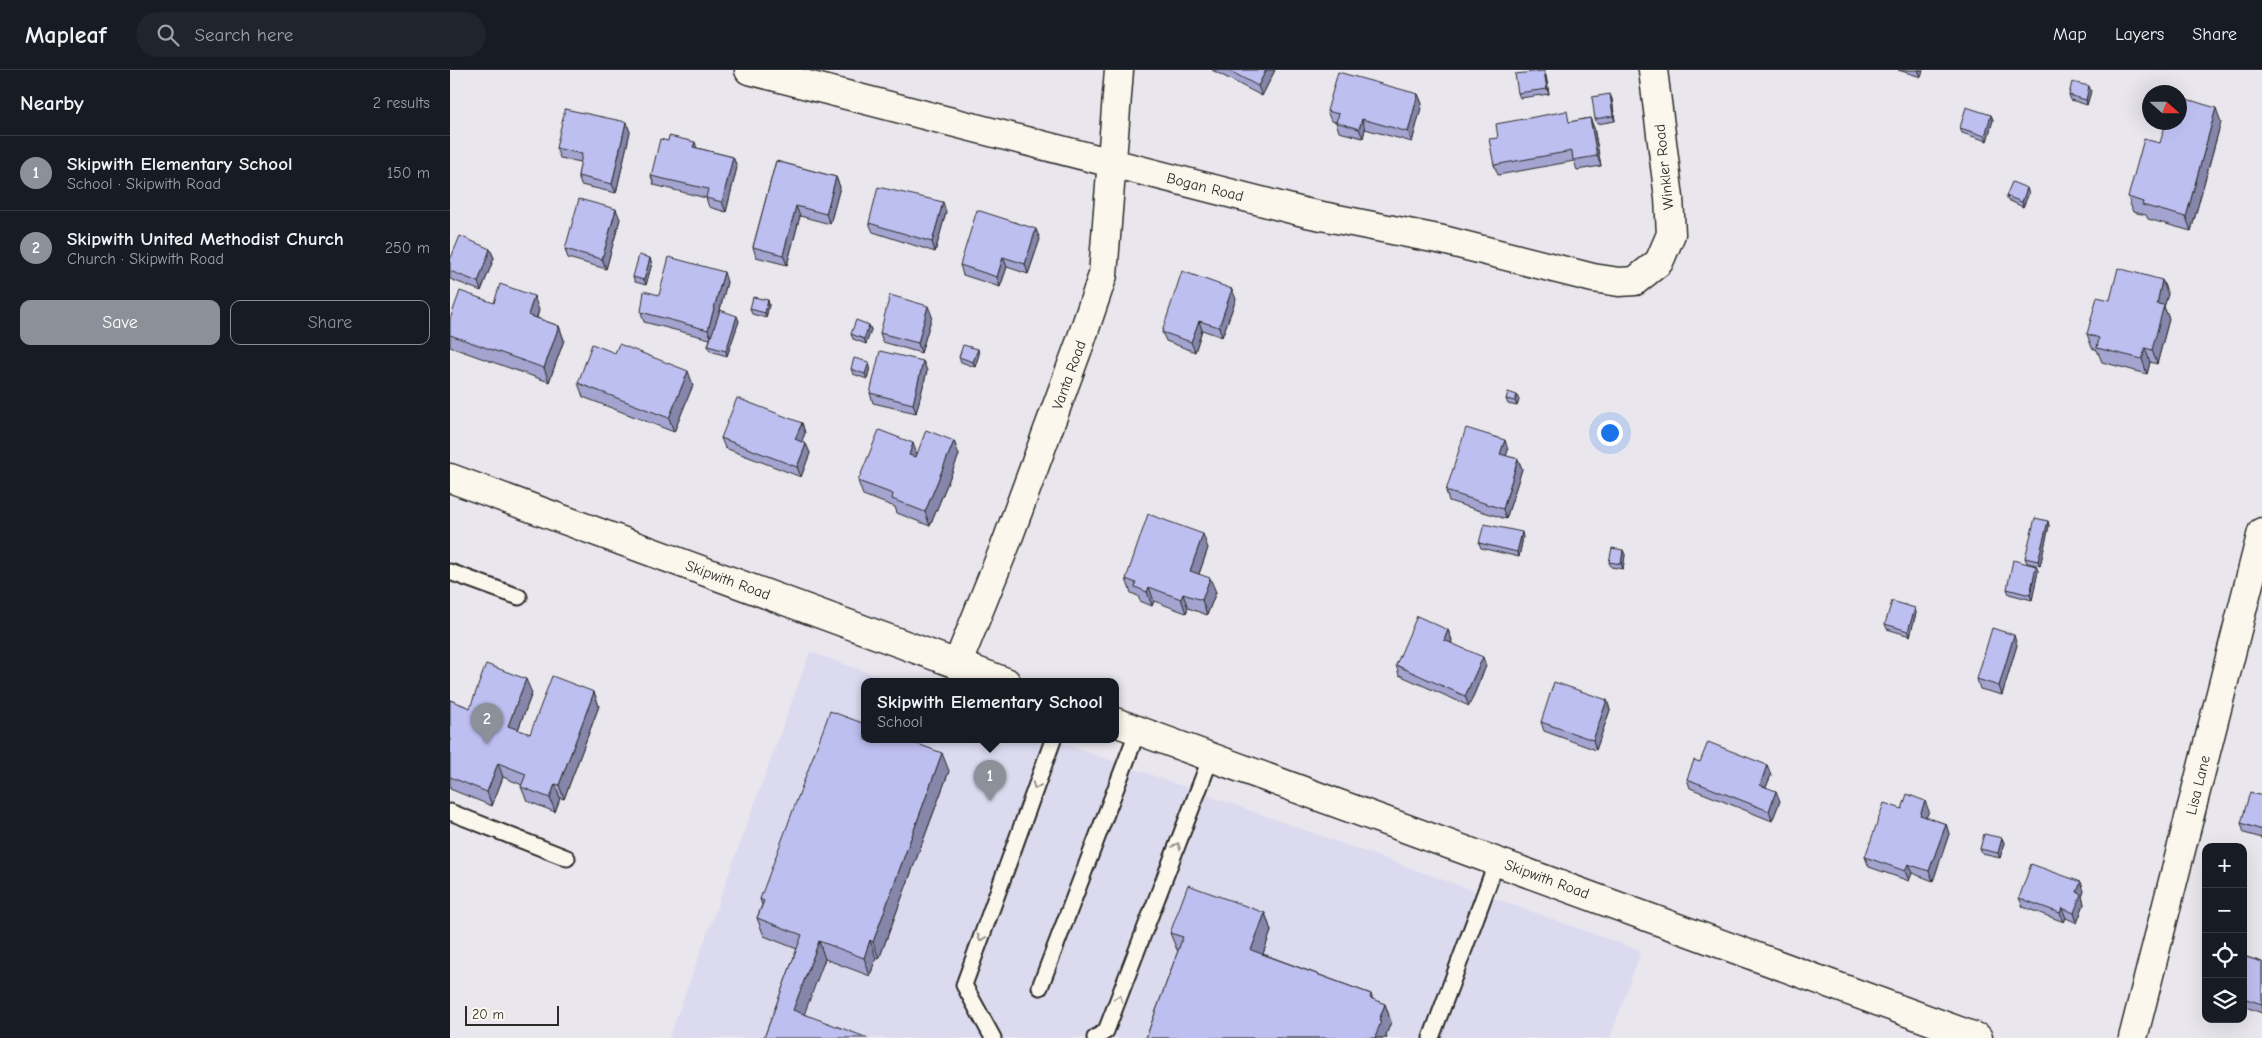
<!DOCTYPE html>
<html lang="en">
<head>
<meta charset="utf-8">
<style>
  body { margin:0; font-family:"Comic Neue",sans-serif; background:#20242c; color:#f1f3f6 }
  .controls { position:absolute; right:15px; bottom:15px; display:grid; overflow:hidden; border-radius:10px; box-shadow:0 5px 20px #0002 }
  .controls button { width:45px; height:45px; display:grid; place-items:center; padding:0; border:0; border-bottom:1px solid #363941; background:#171b24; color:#f1f3f6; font:25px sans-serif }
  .compass { position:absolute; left:1692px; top:15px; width:45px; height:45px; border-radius:50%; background:#171b24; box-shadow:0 5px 20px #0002; rotate:111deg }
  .scale { position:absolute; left:15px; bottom:12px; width:94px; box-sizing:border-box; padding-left:5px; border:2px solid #2b2b2b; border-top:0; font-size:14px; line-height:18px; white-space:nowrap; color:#2b2b2b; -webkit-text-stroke:4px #fbf7ec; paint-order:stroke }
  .you { position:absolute; left:1159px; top:362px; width:18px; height:18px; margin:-12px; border:4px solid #fff; border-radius:50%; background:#1a73e8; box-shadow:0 0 0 8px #1a73e833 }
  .badge { display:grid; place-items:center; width:32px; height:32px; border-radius:50%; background:#8c9099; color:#fff; font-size:16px; font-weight:700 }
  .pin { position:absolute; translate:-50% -41px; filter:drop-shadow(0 1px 2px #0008) }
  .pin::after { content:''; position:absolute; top:26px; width:18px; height:15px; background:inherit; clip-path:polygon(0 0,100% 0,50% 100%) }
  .popup { position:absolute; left:411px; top:608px; width:258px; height:65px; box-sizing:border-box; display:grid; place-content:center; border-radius:10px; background:#171b24; filter:drop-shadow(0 1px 4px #0005); font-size:16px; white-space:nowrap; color:#9ea1a6 }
  .popup b { font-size:19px; color:#f1f3f6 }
  .popup::after { content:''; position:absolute; left:50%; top:100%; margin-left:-10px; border:10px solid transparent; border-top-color:#171b24 }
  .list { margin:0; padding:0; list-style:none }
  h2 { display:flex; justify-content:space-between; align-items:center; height:65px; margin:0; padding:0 20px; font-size:21px }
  h2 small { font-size:16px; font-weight:400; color:#9ea1a6 }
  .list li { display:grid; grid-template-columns:32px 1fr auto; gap:15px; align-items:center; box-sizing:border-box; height:75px; padding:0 20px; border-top:1px solid #363941 }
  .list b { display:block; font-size:19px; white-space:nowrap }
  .list p { margin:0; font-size:16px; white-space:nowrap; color:#9ea1a6 }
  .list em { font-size:16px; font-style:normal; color:#9ea1a6 }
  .actions { display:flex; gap:10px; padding:15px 20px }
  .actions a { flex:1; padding:11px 0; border:1px solid #8c9099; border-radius:10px; text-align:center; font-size:18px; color:#8c9099 }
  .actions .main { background:#8c9099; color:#fff }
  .icon { flex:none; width:28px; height:28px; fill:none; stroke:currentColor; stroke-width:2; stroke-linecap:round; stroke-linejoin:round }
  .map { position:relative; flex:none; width:1812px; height:968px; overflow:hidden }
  header { display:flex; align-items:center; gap:30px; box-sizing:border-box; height:70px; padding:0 25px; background:#171b24; border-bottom:1px solid #363941 }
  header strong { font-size:24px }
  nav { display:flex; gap:28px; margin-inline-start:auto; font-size:18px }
  .search { width:350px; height:45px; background:#20242c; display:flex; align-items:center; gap:12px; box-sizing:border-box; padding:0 18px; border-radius:28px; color:#9ea1a6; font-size:19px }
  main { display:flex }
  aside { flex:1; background:#171b24 }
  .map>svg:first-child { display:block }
</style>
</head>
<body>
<header>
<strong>Mapleaf</strong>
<div class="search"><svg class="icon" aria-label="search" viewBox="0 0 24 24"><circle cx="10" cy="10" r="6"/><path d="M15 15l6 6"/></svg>Search here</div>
<nav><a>Map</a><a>Layers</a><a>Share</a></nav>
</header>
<main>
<aside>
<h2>Nearby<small>2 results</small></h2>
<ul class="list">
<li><span class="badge">1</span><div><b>Skipwith Elementary School</b><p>School · Skipwith Road</p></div><em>150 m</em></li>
<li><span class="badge">2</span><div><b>Skipwith United Methodist Church</b><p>Church · Skipwith Road</p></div><em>250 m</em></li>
</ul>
<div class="actions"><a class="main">Save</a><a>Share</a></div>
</aside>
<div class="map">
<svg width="1812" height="968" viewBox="0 0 1812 968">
  <rect width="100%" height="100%" fill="#e9e6ee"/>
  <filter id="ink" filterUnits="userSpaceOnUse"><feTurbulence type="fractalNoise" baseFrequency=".02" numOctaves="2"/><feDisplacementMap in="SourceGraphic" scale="10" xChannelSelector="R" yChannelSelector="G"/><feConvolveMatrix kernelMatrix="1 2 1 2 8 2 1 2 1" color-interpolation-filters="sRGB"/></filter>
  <g filter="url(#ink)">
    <path fill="#dcdaef" d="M360,582L445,612H415V670H604L1191,881L1160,968H219Z"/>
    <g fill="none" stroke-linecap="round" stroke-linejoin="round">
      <defs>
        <path id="lane" d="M0,502L69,527
          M0,742L117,788
          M590,917L688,660
          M543,968L514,915L603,670
          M645,968L656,961L761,687
          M981,968L1047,791"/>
        <path id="street" d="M299,0L857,143L993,170L1143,208L1169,212L1185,211L1209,192L1221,164L1219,128L1203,0
          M507,595L557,471L630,273L653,205L669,0
          M1683,968L1812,462"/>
        <path id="secondary" d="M0,408L556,612
          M665,652L1528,968"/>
      </defs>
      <use href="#lane" stroke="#2b2b2b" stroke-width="19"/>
      <use href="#street" stroke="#2b2b2b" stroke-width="31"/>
      <use href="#secondary" stroke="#2b2b2b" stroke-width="31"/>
      <use href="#lane" stroke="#fbf7ec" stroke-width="15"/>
      <use href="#street" stroke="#fbf7ec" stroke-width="28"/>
      <use href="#secondary" stroke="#fbf7ec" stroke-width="28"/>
    </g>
    <path fill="#a3a4cf" stroke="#2b2b2b" d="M762,0H825L812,26Z
      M1448,0H1473L1471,7Z
      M1096,6L1099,24L1070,28L1068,23Z
      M1641,21L1637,35L1621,30L1619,25Z
      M968,24L972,34L962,72L915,59L913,68L889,62L886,52L881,51L877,41Z
      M1162,29L1165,51L1147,54L1145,49Z
      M1541,45L1543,50L1537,71L1512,63L1510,58Z
      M1140,48L1144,58L1151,96L1127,100L1124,91L1048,105L1044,95L1120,52Z
      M176,52L180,62L166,123L131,115L128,106L131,92L110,88L106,78Z
      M1771,52L1741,161L1698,149L1696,145L1683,142L1678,127L1710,73Z
      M247,78L283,87L287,97L276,142L259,137L256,128L204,115L201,106Z
      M326,91L386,107L390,117L380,154L350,146L337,195L306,187L303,177Z
      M1579,123L1573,137L1558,130L1556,126Z
      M496,142L485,182L423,162L419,153Z
      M170,149L156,199L118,188L115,179Z
      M590,169L578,204L557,197L550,217L513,205L510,195Z
      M40,179L44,188L31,221L0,209V190Z
      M202,193L196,215L185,212L183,207Z
      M1712,210L1718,224L1714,237L1719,249L1707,294L1700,292L1697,304L1652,292L1647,280L1642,278L1637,264L1660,230Z
      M277,212L270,240L289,251L277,286L260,281L258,276L260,269L194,252L191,242L209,225Z
      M786,229L772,267L752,260L745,282L716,271L712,262Z
      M318,230L319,235L316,248L302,244L300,239Z
      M44,233L89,240L87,248L109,256L114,270L99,312L0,277V249Z
      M482,246L471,283L433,272L430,263Z
      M419,255L421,260L416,274L403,269L401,264Z
      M529,284L525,297L511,292L509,287Z
      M473,291L477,301L466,343L423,333L420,323Z
      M420,297L417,309L403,304L401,299Z
      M128,313L243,315L224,362L133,327Z
      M1056,329L1069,330L1067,336L1058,334Z
      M352,353L355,363L351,372L356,374L360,383L351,407L275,378L271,368Z
      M504,371L509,385L480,456L447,443L445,437L413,425L408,411L467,384Z
      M1058,380L1056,386L1068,389L1072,399L1056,449L999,431L996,421Z
      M1598,451L1599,456L1590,496L1577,493L1575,488Z
      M1073,467L1069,487L1031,478L1029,473Z
      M758,478L749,504L766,522L757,545L738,538L736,543L704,531L702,536L690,531L688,526L681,523L676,509Z
      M1173,480L1175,485L1173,499L1161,497L1159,492Z
      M1586,496L1588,501L1582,530L1559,524L1557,519Z
      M1465,538L1466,543L1460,566L1437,559L1435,554Z
      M998,560L1002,570L1001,572L1036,596L1019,636L949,605L946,595Z
      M1567,575L1552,625L1530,619L1527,609Z
      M144,622L149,636L114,729L110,728L105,742L77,731L71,717L72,715L53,707L42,736L0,719V630L20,638L82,623L68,660L80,664Z
      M1157,630L1160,640L1146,680L1094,661L1091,652Z
      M1250,692L1317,695L1321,705L1316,717L1330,731L1322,751L1240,718L1237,709Z
      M499,701L429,889L426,888L420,906L375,889L314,968L347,879L314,866L307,848L312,835L310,829Z
      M1812,726V768L1794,763L1791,753Z
      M1452,739L1479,741L1476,747L1496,754L1499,764L1483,811L1462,803L1459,811L1419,797L1415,787Z
      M1552,768L1554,773L1550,788L1532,784L1530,779Z
      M1634,821L1632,827L1634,834L1627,853L1616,848L1614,852L1573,837L1569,828Z
      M815,843L821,861L813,884L921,924L923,930L935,934L941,952L936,965L937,968H696L728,881L727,880L720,863Z
      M1793,886L1812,892V943L1793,936Z"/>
    <path fill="#8586a9" stroke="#2b2b2b" d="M816,0H825L812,26L808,16Z
      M1468,0H1473L1471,7Z
      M1094,1L1096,6L1099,24L1097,19Z
      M1639,16L1641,21L1637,35L1636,30Z
      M968,24L972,34L962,72L958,62Z
      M1160,24L1162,29L1165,51L1163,46Z
      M1766,38L1771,52L1741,161L1736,147Z
      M1541,45L1543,50L1537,71L1535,66Z
      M1140,48L1144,58L1151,96L1147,86Z
      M912,49L915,59L913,68L909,59Z
      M176,52L180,62L166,123L162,114Z
      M245,72L248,82L243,77Z
      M283,87L287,97L276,142L272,132Z
      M386,107L390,117L380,154L376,144Z
      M1577,118L1579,123L1573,137L1572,132Z
      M493,132L496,142L485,182L482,172Z
      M346,136L350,146L337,195L333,185Z
      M166,139L170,149L156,199L152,189Z
      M586,159L590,169L578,204L575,194Z
      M40,179L44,188L31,221L28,212Z
      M553,187L557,197L550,217L547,207Z
      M200,188L202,193L196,215L194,210Z
      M274,202L277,212L262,270L258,260Z
      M1712,210L1718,224L1714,237L1719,249L1707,294L1702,280L1707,234Z
      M782,219L786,229L772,267L769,257Z
      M84,226L89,240L83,259L78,245Z
      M318,230L319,235L316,248L315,243Z
      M478,236L482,246L471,283L468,273Z
      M287,246L289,251L277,286L276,281Z
      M749,251L752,260L745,282L741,272Z
      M419,255L421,260L416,274L414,269Z
      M109,256L114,270L99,312L94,298Z
      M1695,278L1700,292L1697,304L1692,289Z
      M528,279L529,284L525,297L523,292Z
      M473,291L477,301L466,343L463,334Z
      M419,292L420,297L417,309L415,304Z
      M238,301L243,315L224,362L219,348Z
      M1067,325L1069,330L1067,336L1065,331Z
      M352,353L355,363L349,379L345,369Z
      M1055,370L1058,380L1054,393L1050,384Z
      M504,371L509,385L480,456L475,442Z
      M463,373L468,387L464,399L459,385Z
      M356,374L360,383L351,407L347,397Z
      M1068,389L1072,399L1056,449L1053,439Z
      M1598,451L1599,456L1590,496L1588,491Z
      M1072,462L1073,467L1069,487L1067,482Z
      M753,464L758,478L745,515L740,501Z
      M1173,480L1175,485L1173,499L1171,494Z
      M1586,496L1588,501L1582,530L1580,525Z
      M760,508L766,522L757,545L752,530Z
      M699,517L704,531L702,536L697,522Z
      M733,524L738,538L736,543L731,529Z
      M1465,538L1466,543L1460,566L1458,561Z
      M998,560L1002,570L998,579L994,570Z
      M1564,565L1567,575L1552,625L1549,616Z
      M1033,587L1036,596L1019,636L1015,626Z
      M76,609L82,623L64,670L58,656Z
      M144,622L149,636L114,729L109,715Z
      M1157,630L1160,640L1146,680L1143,670Z
      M492,683L499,701L429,889L423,872Z
      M48,693L53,707L42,736L37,722Z
      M1317,695L1321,705L1313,725L1310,715Z
      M105,714L110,728L105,742L100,728Z
      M1326,721L1330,731L1322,751L1319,741Z
      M1475,731L1479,741L1473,755L1470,745Z
      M1496,754L1499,764L1483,811L1479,801Z
      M1552,768L1554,773L1550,788L1548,783Z
      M1458,794L1462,803L1459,811L1455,801Z
      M1631,812L1634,821L1632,827L1634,834L1627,853L1624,843L1627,822Z
      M1612,838L1616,848L1614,852L1610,843Z
      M815,843L821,861L808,898L801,880Z
      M420,870L426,888L420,906L414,888Z
      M369,871L375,889L349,958L343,940Z
      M935,934L941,952L936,965L937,968H925L929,950Z"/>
    <path fill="#bebff1" stroke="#2b2b2b" d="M778,0H816L808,16Z
      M1094,1L1097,19L1068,23L1065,4Z
      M888,2L968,24L958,62L912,49L909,59L886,52L889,44L877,41Z
      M1622,12L1639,16L1636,30L1619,25Z
      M1160,24L1163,46L1145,49L1142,27Z
      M1730,27L1766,38L1736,147L1692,135L1693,132L1678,127L1694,69L1710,73L1716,52H1730Z
      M1516,37L1541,45L1535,66L1510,58Z
      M115,39L176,52L162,114L128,106L132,84L106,78Z
      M1117,41L1119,52L1140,48L1147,86L1123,90L1122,81L1044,95L1039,69L1048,68L1046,54Z
      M219,66L245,72L243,77L283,87L272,132L256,128L258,119L201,106L210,69L218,71Z
      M326,91L386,107L376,144L346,136L333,185L303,177Z
      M1562,112L1577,118L1572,132L1556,126Z
      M428,117L493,132L482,172L419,153Z
      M129,129L166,139L152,189L115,179Z
      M527,140L586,159L575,194L553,187L547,207L510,195Z
      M10,166L40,179L28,212L0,201V190Z
      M189,185L200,188L194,210L183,207Z
      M219,187L274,202L258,260L191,242L194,221L209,225Z
      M1668,198L1712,210L1707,234L1714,235L1702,280L1695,278L1692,289L1647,278L1649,268L1637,264L1647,227L1660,230Z
      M732,201L782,219L769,257L749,251L741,272L712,262Z
      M50,214L84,226L78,245L109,256L94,298L0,265V249L10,221L44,233Z
      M440,225L478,236L468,273L430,263Z
      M303,227L318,230L315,243L300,239Z
      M270,240L287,246L276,281L258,276Z
      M406,250L419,255L414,269L401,264Z
      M142,274L165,283L169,274L238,301L219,348L128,313Z
      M513,275L528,279L523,292L509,287Z
      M430,281L473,291L463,334L420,323Z
      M404,288L419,292L415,304L401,299Z
      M1058,322L1067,325L1065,331L1056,329Z
      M287,328L352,353L345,369L356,374L347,397L271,368Z
      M1016,358L1055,370L1050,384L1068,389L1053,439L996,421Z
      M429,360L463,373L459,385L466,387L476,360L504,371L475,442L442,429L443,424L408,411Z
      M698,444L753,464L740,501L760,508L752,530L733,524L731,529L699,517L697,522L685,517L686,513L676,509Z
      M1585,448L1598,451L1588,491L1575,488Z
      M1034,454L1072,462L1067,482L1029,473Z
      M1162,478L1173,480L1171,494L1159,492Z
      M1563,490L1586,496L1580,525L1557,519Z
      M1442,531L1465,538L1458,561L1435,554Z
      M967,546L998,560L994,570L1033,587L1015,626L946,595Z
      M1542,558L1564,565L1549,616L1527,609Z
      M36,594L76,609L58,656L80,664L102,606L144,622L109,715L105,714L100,728L71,717L76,704L48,693L37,722L0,707V630L20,638Z
      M1104,612L1157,630L1143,670L1091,652Z
      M380,641L415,654V670H457L492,683L423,872L420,870L414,888L369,871L343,940L418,968H314L352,865L307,848L314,831L310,829Z
      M1258,672L1317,695L1310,715L1326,721L1319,741L1237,709L1244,690L1250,692Z
      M1800,722L1812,726V760L1791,753Z
      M1457,724L1475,731L1470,745L1496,754L1479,801L1458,794L1455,801L1415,787L1434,733L1452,739Z
      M1534,764L1552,768L1548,783L1530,779Z
      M1581,794L1631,812L1627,822L1631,824L1624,843L1612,838L1610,843L1569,828Z
      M738,815L815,843L801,880L921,924L920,928L935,934L929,950L931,951L925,968H696L733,867L720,863Z
      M1793,886L1812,892V934L1793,928Z"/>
    <defs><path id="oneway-chevron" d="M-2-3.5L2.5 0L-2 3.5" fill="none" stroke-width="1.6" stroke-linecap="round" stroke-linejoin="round" transform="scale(1.25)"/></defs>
    <g stroke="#93918c">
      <use href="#oneway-chevron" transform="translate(586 716) rotate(110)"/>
      <use href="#oneway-chevron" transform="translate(727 776) rotate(-69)"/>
      <use href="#oneway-chevron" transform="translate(531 868) rotate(110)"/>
      <use href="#oneway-chevron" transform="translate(669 928) rotate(-69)"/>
    </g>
  </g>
  <g text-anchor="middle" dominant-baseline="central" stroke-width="5" stroke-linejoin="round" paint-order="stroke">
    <g font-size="15" fill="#2b2b2b" stroke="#fbf7ec">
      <text transform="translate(1214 97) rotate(-96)">Winkler Road</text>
      <text transform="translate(755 117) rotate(14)">Bogan Road</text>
      <text transform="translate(619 305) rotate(-70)">Vanta Road</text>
      <text transform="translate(278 510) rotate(20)">Skipwith Road</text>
      <text transform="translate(1748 715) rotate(-76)">Lisa Lane</text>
      <text transform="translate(1097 809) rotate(20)">Skipwith Road</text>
    </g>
  </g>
</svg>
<div class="controls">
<button>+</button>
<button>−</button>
<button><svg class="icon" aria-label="locate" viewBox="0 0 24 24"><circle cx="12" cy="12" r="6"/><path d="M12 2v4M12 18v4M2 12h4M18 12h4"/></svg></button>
<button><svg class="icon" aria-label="layers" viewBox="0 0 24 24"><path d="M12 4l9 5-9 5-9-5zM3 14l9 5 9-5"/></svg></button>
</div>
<svg class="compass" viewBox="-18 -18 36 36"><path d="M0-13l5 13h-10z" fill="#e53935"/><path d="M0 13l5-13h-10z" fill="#9ea1a6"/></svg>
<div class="scale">20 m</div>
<div class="you"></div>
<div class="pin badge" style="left:540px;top:731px">1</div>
<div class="popup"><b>Skipwith Elementary School</b>School</div>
<div class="pin badge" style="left:37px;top:674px">2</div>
</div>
</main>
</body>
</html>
